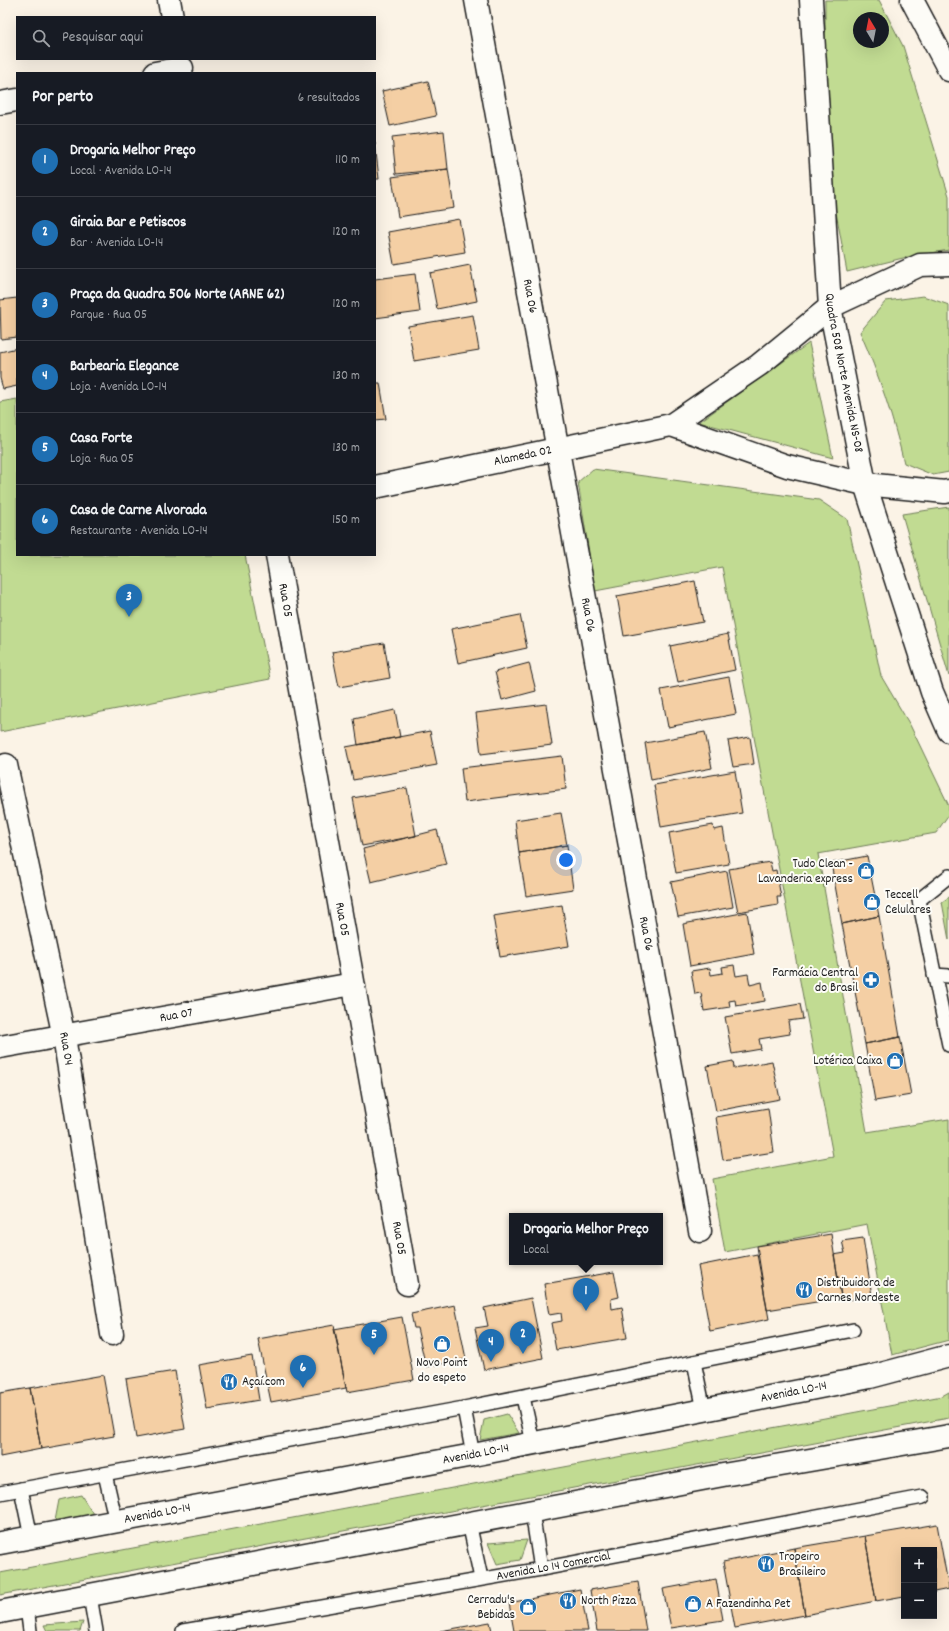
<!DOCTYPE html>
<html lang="pt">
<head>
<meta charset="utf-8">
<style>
  body { margin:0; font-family:Dekko,sans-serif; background:#20242c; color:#f1f3f6 }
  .controls { position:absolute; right:12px; bottom:12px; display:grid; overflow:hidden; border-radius:0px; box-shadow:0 4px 16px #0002 }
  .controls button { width:36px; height:36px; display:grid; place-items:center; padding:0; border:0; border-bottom:1px solid #363941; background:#171b24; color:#f1f3f6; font:20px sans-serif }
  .compass { position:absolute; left:853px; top:12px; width:36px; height:36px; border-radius:50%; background:#171b24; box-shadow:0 4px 16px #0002; rotate:350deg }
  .you { position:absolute; left:566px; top:860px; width:14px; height:14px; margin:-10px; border:3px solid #fff; border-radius:50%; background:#1a73e8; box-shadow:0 0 0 6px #1a73e833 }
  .badge { display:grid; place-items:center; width:26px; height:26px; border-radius:50%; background:#1f6fb2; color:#fff; font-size:13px; font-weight:700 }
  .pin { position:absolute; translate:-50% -33px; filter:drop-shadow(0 1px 2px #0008) }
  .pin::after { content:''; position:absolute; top:21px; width:14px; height:12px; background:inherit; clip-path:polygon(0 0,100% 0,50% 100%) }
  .popup { position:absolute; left:509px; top:1213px; width:154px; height:52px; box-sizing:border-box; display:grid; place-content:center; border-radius:0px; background:#171b24; filter:drop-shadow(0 1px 3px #0005); font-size:13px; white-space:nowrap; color:#9ea1a6 }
  .popup b { font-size:15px; color:#f1f3f6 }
  .popup::after { content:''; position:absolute; left:50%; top:100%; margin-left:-8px; border:8px solid transparent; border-top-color:#171b24 }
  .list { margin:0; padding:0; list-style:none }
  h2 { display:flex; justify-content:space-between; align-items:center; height:52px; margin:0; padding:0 16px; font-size:17px }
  h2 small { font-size:13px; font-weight:400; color:#9ea1a6 }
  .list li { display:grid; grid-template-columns:26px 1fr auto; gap:12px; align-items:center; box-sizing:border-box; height:72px; padding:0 16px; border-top:1px solid #363941 }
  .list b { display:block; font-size:15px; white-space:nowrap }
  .list p { margin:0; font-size:13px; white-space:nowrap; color:#9ea1a6 }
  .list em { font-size:13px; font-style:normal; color:#9ea1a6 }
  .icon { flex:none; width:22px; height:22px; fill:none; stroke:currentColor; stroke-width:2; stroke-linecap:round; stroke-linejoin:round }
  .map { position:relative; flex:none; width:949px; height:1631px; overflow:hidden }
  .search { position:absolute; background:#171b24; box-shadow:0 4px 16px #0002; left:16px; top:16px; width:360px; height:44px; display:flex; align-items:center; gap:10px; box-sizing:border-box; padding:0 14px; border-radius:0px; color:#9ea1a6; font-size:15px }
  .panel { position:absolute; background:#171b24; box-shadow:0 4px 16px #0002; left:16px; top:72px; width:360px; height:484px; border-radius:0px }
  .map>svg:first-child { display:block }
</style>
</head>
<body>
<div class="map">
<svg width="949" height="1631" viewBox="0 0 949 1631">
  <rect width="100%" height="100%" fill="#fbf3e6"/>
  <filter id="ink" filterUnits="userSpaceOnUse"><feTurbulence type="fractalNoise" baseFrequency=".025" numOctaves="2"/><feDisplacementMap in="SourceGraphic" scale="8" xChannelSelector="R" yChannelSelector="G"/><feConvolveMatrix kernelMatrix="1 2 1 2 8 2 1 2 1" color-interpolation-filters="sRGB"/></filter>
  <g filter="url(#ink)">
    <path fill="#c1db92" stroke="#6e7c57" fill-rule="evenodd" d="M825,0H879L903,46L949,196V250L907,257L847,272L831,185L825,78ZM859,18H883V42H859Z
      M923,296L949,305V472L933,475L904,463C893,417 879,375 860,332L886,301Z
      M809,343L833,458L699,422Z
      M17,399V555H245L270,679L0,732V402Z
      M593,469L819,500L847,519L881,676L910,725L949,806V814L936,833L818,854L867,1132L949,1119V1340L892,1355L867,1224L725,1252L712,1179L833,1156L722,567L595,591L578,482Z
      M949,507V676L902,514Z
      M949,897V940L942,902Z
      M949,1392V1418L0,1595V1573L942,1396Z
      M507,1414L519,1433L480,1440L484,1420Z
      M81,1495L93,1514L55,1521L59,1500Z
      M527,1540L520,1560L497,1564L488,1543Z
      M83,1622L80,1631H47L44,1625Z"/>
    <path fill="#f4cfa4" stroke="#1c1c1c" d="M428,81L436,116L390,126L382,91Z
      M444,131L448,169L396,174L392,137Z
      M375,143L379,179H375Z
      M448,169L454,208L398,217L392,177Z
      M459,219L465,252L394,264L388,232Z
      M470,265L477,301L437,309L430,273Z
      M415,274L420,312L375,318V279Z
      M17,298V337L1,339L0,300Z
      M473,315L479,350L414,361L408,326Z
      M17,348V386L3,389L0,378V352Z
      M375,383H380L386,419L375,420Z
      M695,581L703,622L624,636L617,596Z
      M520,615L527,648L458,663L451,629Z
      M728,634L735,670L678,682L670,646Z
      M384,643L390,678L339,687L332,652Z
      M529,663L536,691L502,700L495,672Z
      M729,677L736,714L668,727L661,690Z
      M546,704L552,745L481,754L476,713Z
      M395,710L400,737L358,745L354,719Z
      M430,731L437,765L353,780L346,747Z
      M705,732L712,768L651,780L645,743Z
      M750,737L754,764L733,767L728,741Z
      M562,756L566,789L465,802L461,768Z
      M735,771L742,813L661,827L654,785Z
      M407,788L416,836L362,846L353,798Z
      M561,813L567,845L519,853L515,820Z
      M713,825L714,830L723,828L729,864L676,873L669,833Z
      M437,830L446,864L371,882L363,849Z
      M567,845L573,889L526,896L519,853Z
      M867,856L879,916L842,924L831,863Z
      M770,862L772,871L776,870L781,897H777L778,905L738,912L729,869Z
      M727,871L733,907L678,917L671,882Z
      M562,905L569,946L500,957L493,916Z
      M747,912L754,954L690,966L683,924Z
      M879,916L900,1037L865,1044L842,924Z
      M734,965L736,976L748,974L750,985L762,982L765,1001L736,1006L735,1000L729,1001L730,1007L704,1011L701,993L695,994L691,971L710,968L711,975L723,973L722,967Z
      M800,1004L803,1019L788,1021L790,1034L759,1039L761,1049L732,1054L725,1017Z
      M900,1037L911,1095L875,1101L865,1044Z
      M733,1061L734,1068L772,1061L780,1099L716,1111L707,1066Z
      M768,1108L774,1152L723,1160L716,1117Z
      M831,1234L841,1298L767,1310L757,1246Z
      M863,1238L872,1296L842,1301L834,1255L845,1253L842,1241Z
      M757,1254L769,1319L710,1331L698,1266Z
      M614,1272L619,1297L611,1299L612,1309L622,1307L627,1338L556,1350L551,1323L562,1321L561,1313L549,1315L544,1284Z
      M531,1298L543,1358L484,1370L475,1328L488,1326L484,1308Z
      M455,1305L466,1359L426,1367L417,1328H414L411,1314Z
      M402,1317L414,1380L347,1392L334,1329Z
      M334,1325L346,1388L271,1402L258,1339Z
      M252,1356L259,1400L207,1409L199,1365Z
      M175,1371L185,1429L136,1438L126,1379Z
      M103,1375L114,1436L41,1449L30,1388Z
      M30,1388L41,1449L0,1457V1393Z
      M937,1524L949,1589L934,1592V1550H904V1596L876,1601L865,1536Z
      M865,1536L876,1601L805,1615L794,1548Z
      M794,1548L805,1615L735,1628L723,1562Z
      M716,1579L723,1620L671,1628L663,1589Z
      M638,1582L646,1631H597L590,1590Z
      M580,1589L588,1631H514L509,1603Z
      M490,1622L492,1631H440Z"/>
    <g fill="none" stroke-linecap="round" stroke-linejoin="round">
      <defs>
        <g id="lane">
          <path d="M949,876L919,900L949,1045"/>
          <path d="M934,975L949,976"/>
          <path d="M694,1362L704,1410"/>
          <path d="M523,1397L533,1443"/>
          <path d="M464,1408L473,1455"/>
          <path d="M105,1474L116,1522"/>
          <path d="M21,1489L31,1537"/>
          <path d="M0,1493L464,1408L853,1330"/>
          <path d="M532,1512L541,1569"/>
          <path d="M469,1523L481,1578"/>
          <path d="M90,1596L96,1631"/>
          <path d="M27,1607L30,1631"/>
          <path id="s1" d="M183,1631L541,1569L923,1497"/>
        </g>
        <g id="street">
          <path d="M169,0L172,17"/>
          <path id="s2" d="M476,0L700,1231"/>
          <path d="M155,73L182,68"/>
          <path d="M0,103L17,100"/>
          <path d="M671,425L787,466L865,484L945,492L949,491"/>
          <path id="s3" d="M375,487L671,425L759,365L830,307L920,265L949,264"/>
          <path id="s4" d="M277,555L407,1284"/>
          <path id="s5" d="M6,765L64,1037L112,1334"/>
          <path id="s6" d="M0,1047L353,984"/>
        </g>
        <g id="secondary">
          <path id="s7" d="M811,0L830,307L865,484L932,692L949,731"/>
          <path d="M912,0L949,70"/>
          <path id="s8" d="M0,1543L473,1455L704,1410L870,1377L949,1356"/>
          <path d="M0,1612L723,1475L949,1436"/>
        </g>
      </defs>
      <use href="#lane" stroke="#1c1c1c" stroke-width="16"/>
      <use href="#street" stroke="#1c1c1c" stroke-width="25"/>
      <use href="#secondary" stroke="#1c1c1c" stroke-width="25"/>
      <use href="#lane" stroke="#fdfcf7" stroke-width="13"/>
      <use href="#street" stroke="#fdfcf7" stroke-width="22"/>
      <use href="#secondary" stroke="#fdfcf7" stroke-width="22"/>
    </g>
  </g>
  <defs>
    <symbol id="shop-disc" viewBox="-11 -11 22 22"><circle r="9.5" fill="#1f6fb2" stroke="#fdfcf7"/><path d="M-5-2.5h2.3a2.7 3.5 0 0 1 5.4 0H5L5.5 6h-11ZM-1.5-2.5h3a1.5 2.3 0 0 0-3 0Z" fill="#fff"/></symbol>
    <symbol id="pharmacy-disc" viewBox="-11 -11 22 22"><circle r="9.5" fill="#1f6fb2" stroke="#fdfcf7"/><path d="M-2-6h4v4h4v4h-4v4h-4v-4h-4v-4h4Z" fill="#fff"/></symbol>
    <symbol id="restaurant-disc" viewBox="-11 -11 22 22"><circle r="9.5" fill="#1f6fb2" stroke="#fdfcf7"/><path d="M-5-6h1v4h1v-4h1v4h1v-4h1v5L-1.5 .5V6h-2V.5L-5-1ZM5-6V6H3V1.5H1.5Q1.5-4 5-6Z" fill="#fff"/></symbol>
  </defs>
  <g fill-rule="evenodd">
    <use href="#shop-disc" x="856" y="861" width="20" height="20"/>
    <use href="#shop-disc" x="862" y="892" width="20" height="20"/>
    <use href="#pharmacy-disc" x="861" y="970" width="20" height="20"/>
    <use href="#shop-disc" x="885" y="1051" width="20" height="20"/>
    <use href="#restaurant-disc" x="794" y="1280" width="20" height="20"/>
    <use href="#shop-disc" x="432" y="1334" width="20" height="20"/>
    <use href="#restaurant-disc" x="219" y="1372" width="20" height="20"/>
    <use href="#restaurant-disc" x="756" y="1554" width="20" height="20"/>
    <use href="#restaurant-disc" x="558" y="1591" width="20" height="20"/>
    <use href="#shop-disc" x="683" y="1594" width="20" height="20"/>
    <use href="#shop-disc" x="518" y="1597" width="20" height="20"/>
  </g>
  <g text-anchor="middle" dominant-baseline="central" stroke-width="4" stroke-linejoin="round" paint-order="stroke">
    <g font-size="13" fill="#1c1c1c" stroke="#fdfcf7">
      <text stroke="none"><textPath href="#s2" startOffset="301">Rua 06</textPath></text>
      <text stroke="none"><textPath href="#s7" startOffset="375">Quadra 508 Norte Avenida NS-08</textPath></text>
      <text stroke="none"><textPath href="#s3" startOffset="151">Alameda 02</textPath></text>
      <text stroke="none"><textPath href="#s4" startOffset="46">Rua 05</textPath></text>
      <text stroke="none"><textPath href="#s2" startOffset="625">Rua 06</textPath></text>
      <text stroke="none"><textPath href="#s4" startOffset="370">Rua 05</textPath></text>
      <text stroke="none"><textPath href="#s2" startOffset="949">Rua 06</textPath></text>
      <text stroke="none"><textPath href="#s6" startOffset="179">Rua 07</textPath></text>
      <text stroke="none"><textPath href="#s5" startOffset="290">Rua 04</textPath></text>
      <text stroke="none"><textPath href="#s4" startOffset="694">Rua 05</textPath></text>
      <text stroke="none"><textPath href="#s8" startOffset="808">Avenida LO-14</textPath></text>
      <text stroke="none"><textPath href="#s8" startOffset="484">Avenida LO-14</textPath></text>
      <text stroke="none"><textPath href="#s8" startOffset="160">Avenida LO-14</textPath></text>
      <text stroke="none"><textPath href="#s1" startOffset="376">Avenida Lo 14 Comercial</textPath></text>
    </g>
    <g font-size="13" fill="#1c1c1c" stroke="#fdfcf7" text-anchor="start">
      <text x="853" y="864" text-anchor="end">Tudo Clean -<tspan x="853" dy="15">Lavanderia express</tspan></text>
      <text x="885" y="895">Teccell<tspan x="885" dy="15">Celulares</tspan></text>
      <text x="858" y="973" text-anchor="end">Farmácia Central<tspan x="858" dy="15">do Brasil</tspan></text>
      <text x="882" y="1061" text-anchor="end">Lotérica Caixa</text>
      <text x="817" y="1283">Distribuidora de<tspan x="817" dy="15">Carnes Nordeste</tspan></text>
      <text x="442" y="1363" text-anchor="middle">Novo Point<tspan x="442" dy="15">do espeto</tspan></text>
      <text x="242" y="1382">Açaí.com</text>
      <text x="779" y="1557">Tropeiro<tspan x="779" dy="15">Brasileiro</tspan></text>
      <text x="515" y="1600" text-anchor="end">Cerradu's<tspan x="515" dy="15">Bebidas</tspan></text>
      <text x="581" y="1601">North Pizza</text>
      <text x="706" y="1604">A Fazendinha Pet</text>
    </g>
  </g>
</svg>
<div class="controls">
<button>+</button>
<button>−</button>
</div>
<svg class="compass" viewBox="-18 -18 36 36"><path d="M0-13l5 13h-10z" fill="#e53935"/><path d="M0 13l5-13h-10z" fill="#9ea1a6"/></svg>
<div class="you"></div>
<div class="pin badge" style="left:586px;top:1311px">1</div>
<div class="popup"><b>Drogaria Melhor Preço</b>Local</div>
<div class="pin badge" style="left:523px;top:1354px">2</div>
<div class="pin badge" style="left:129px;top:617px">3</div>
<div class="pin badge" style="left:491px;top:1362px">4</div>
<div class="pin badge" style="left:374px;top:1355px">5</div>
<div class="pin badge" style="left:303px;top:1388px">6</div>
<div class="search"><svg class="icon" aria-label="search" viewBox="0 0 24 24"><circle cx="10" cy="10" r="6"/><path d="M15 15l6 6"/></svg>Pesquisar aqui</div>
<section class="panel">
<h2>Por perto<small>6 resultados</small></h2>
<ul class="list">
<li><span class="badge">1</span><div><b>Drogaria Melhor Preço</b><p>Local · Avenida LO-14</p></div><em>110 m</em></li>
<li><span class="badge">2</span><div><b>Giraia Bar e Petiscos</b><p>Bar · Avenida LO-14</p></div><em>120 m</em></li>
<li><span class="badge">3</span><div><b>Praça da Quadra 506 Norte (ARNE 62)</b><p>Parque · Rua 05</p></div><em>120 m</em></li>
<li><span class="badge">4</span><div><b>Barbearia Elegance</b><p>Loja · Avenida LO-14</p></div><em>130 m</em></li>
<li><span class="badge">5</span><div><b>Casa Forte</b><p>Loja · Rua 05</p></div><em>130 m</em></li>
<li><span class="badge">6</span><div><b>Casa de Carne Alvorada</b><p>Restaurante · Avenida LO-14</p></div><em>150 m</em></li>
</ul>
</section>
</div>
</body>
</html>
